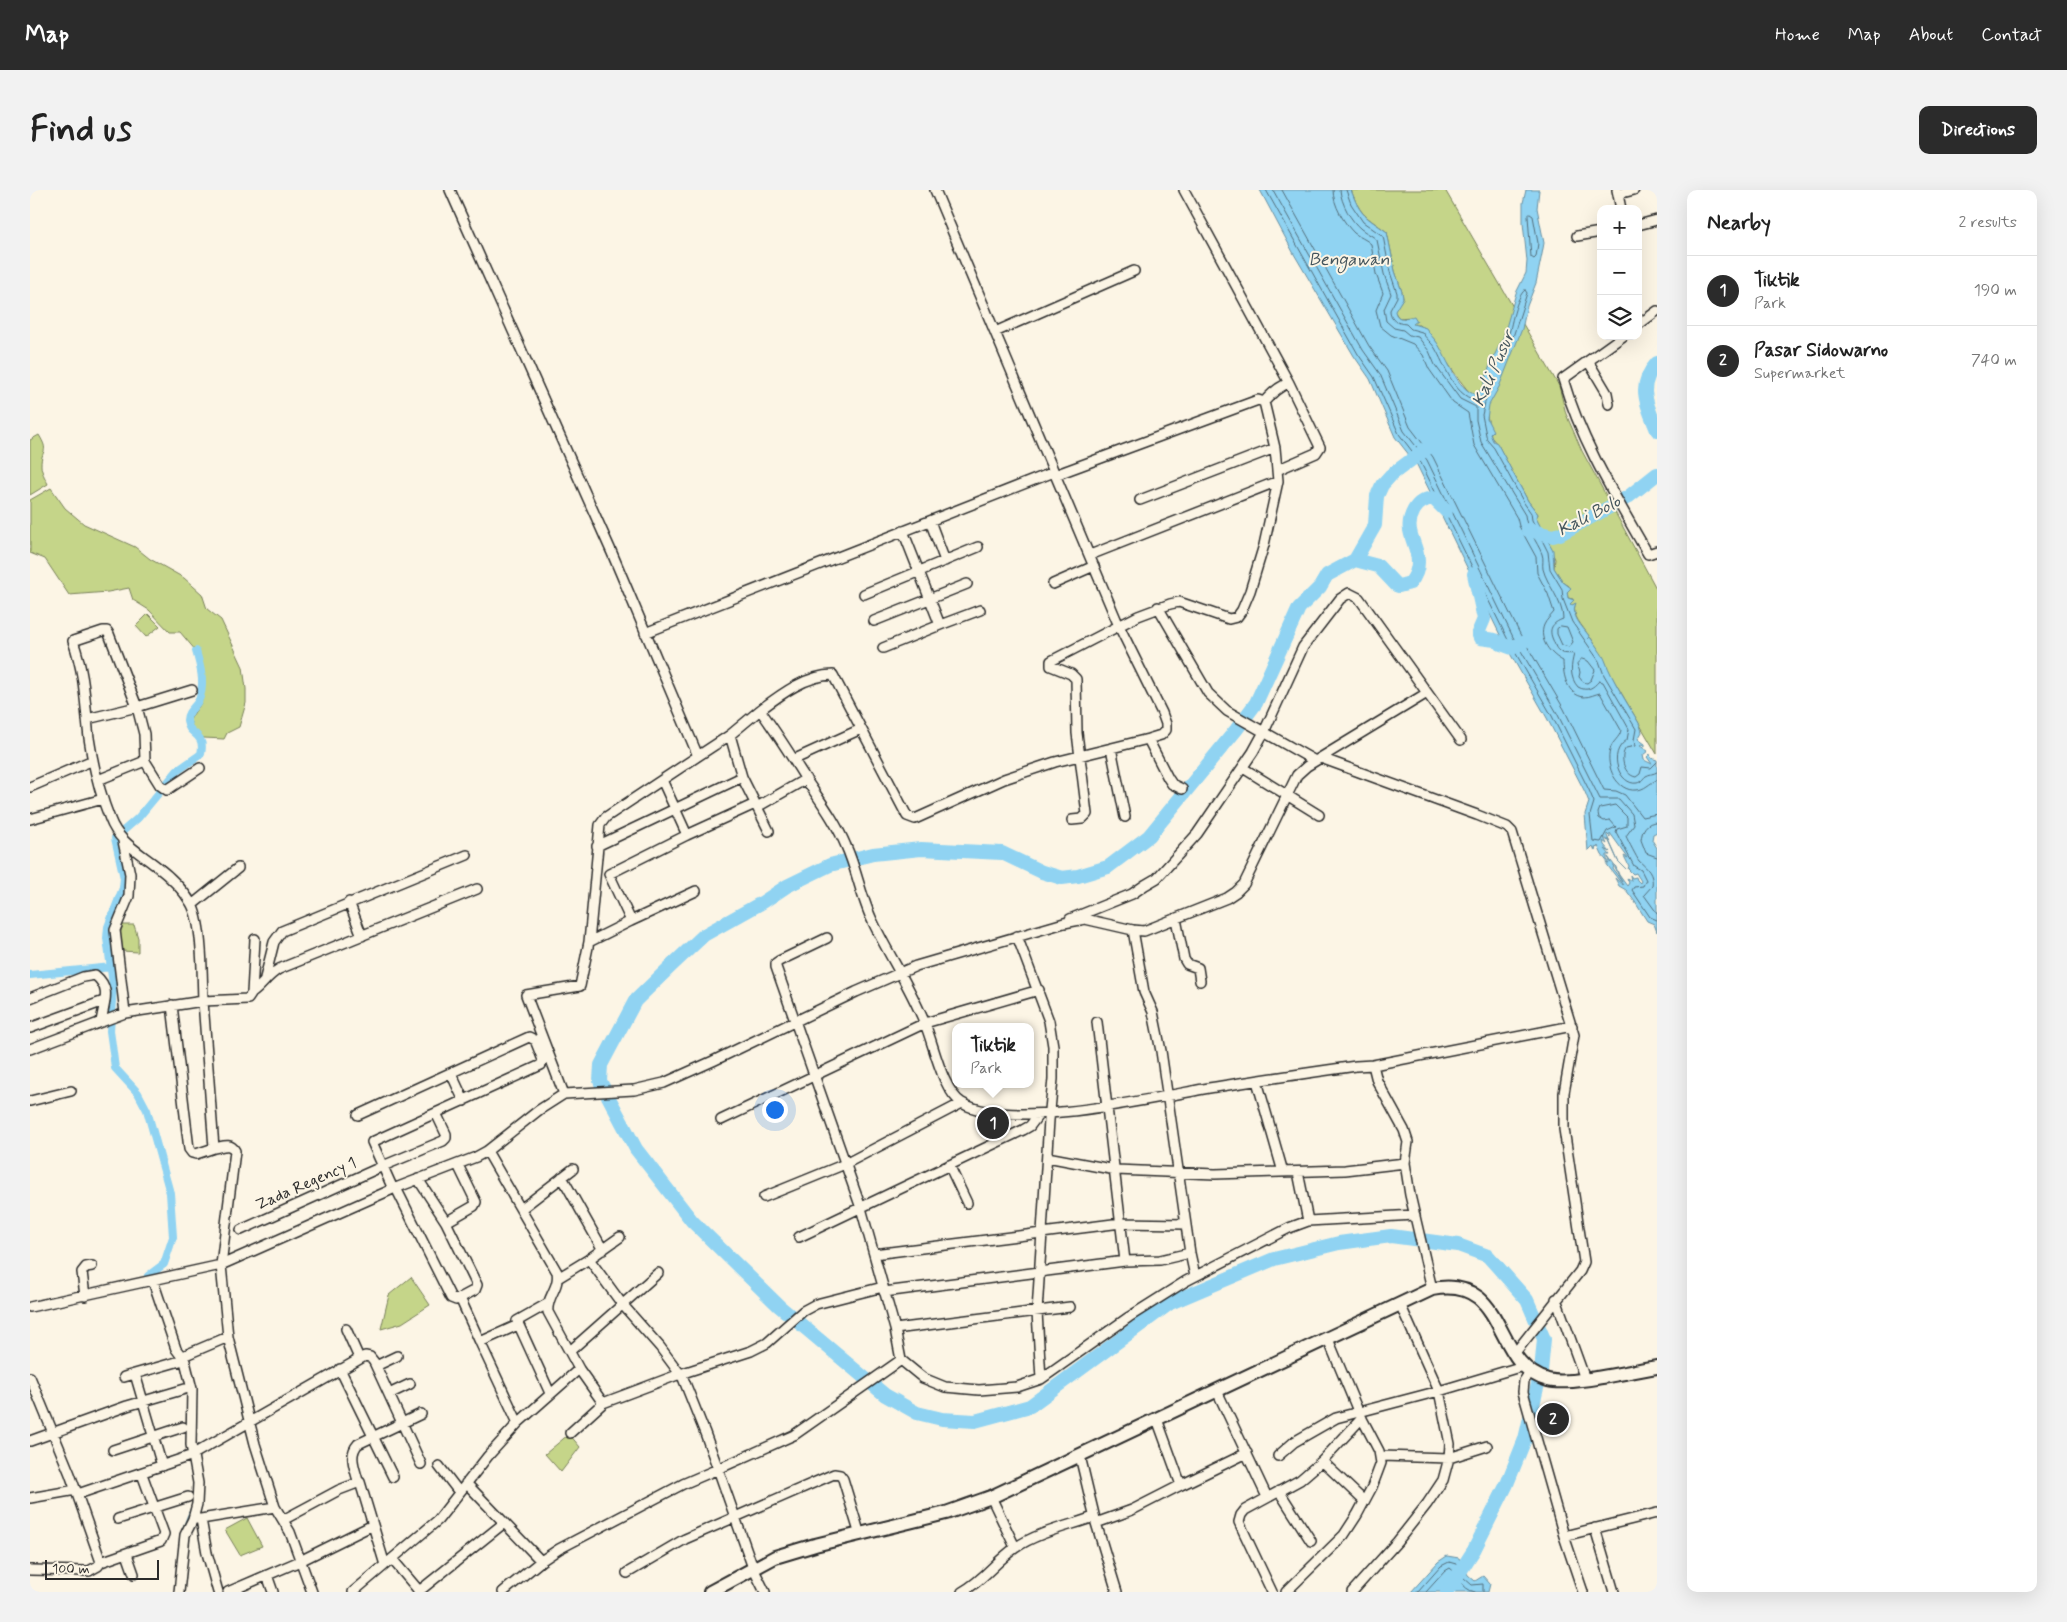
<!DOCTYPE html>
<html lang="en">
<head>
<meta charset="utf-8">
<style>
  body { margin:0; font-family:Mynerve,sans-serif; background:#f2f2f2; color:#222 }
  .controls { position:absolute; right:15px; top:15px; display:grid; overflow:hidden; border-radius:10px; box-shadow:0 5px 20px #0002 }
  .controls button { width:45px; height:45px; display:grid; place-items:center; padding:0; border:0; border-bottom:1px solid #e0e0e0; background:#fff; color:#222; font:25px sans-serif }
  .scale { position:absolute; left:15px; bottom:12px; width:114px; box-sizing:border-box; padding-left:5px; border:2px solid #2b2b2b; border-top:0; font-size:14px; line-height:18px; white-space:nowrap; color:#2b2b2b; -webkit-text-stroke:4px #fcf5e5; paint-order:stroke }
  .you { position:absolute; left:744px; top:919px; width:18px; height:18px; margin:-12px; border:4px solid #fff; border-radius:50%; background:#1a73e8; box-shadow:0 0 0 8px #1a73e833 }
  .badge { display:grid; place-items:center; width:32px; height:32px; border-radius:50%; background:#2b2b2b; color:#fff; font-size:16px; font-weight:700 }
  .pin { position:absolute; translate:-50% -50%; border:2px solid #fff; box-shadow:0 1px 5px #0006 }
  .popup { position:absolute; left:922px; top:833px; width:82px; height:65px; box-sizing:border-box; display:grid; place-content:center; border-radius:10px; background:#fff; filter:drop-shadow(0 1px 4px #0005); font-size:16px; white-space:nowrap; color:#767676 }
  .popup b { font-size:19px; color:#222 }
  .popup::after { content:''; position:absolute; left:50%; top:100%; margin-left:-10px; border:10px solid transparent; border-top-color:#fff }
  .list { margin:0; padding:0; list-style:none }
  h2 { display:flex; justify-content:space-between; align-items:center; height:65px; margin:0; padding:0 20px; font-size:21px }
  h2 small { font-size:16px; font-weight:400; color:#767676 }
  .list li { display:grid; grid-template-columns:32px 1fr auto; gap:15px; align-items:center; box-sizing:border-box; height:70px; padding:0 20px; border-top:1px solid #e0e0e0 }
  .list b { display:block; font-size:19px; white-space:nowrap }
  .list p { margin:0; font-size:16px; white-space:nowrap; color:#767676 }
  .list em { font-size:16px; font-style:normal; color:#767676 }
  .icon { flex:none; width:28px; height:28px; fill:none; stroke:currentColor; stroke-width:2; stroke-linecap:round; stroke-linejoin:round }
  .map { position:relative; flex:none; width:1627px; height:1402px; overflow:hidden; border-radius:10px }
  header { display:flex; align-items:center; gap:30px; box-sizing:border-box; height:70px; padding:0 25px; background:#2b2b2b; color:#fff }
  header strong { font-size:24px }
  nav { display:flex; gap:28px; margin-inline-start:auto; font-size:18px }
  .intro { display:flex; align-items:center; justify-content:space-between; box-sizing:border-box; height:120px; padding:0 30px }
  h1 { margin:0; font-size:35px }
  .button { padding:12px 22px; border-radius:10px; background:#2b2b2b; color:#fff; font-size:18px; font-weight:700 }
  main { display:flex; gap:30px; padding:0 30px }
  aside { flex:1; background:#fff; border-radius:10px; box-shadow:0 5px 20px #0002 }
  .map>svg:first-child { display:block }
</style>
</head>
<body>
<header>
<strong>Map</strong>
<nav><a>Home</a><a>Map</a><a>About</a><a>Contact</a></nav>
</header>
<div class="intro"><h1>Find us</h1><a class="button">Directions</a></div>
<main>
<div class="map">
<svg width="1627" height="1402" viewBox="0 0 1627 1402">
  <rect width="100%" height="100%" fill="#fcf5e5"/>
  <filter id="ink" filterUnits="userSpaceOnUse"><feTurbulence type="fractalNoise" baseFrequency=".02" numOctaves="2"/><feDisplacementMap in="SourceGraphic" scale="10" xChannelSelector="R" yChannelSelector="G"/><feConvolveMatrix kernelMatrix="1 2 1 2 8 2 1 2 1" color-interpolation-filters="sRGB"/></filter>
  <g filter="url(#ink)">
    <path fill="#c5d589" stroke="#78805a" d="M1321,0H1415L1529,196L1536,224L1552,261L1627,400V564L1579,482C1573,470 1569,460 1561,448L1558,449L1559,446C1552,435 1542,427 1545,414L1542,416L1540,414L1543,409L1538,408L1537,402L1539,396L1533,392L1524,378L1525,369L1506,328L1508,324L1498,311L1468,255L1461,247L1457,225L1428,188L1415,169L1405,150L1389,135H1384L1383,132H1385L1381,127L1369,128L1364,121L1373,108L1372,102L1365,81L1357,42C1336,26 1331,27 1321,0Z
      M9,245C20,263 11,259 11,275C11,281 15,288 18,294L0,305V250Z
      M21,298L35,318L54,334L105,357L120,369L154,388L172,404L177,419L191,430L213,477L216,499V513L209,537L197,543L194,549L174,548L163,539L160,530C163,523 168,519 171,513C178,497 172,476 168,460L166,461L150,442H140L119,420L103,410L99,398L78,402L39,405L15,369L0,363V310Z
      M118,424L130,436L116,447L106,436Z
      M93,735H104L108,748V762L92,761L89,747Z
      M381,1087L400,1115L372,1133L351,1139L359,1105Z
      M539,1244L550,1257L531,1282L515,1264Z
      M217,1328L232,1356L210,1365L195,1340Z"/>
    <path fill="#90d3f2" stroke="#6890a2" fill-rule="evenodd" d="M1230,0H1321C1331,27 1335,26 1357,42L1365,81L1372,102L1373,108L1365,121C1367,132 1377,128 1384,126L1387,131L1383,134L1396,138C1400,145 1404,148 1408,154C1418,170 1426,198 1446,205L1453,197L1461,172L1473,148L1486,103L1496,83L1497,71L1493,33V13L1496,0H1509L1507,18L1514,53L1512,64L1506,93L1497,116L1492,139L1469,197L1459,215L1457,229L1463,241L1460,244L1463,251L1467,253L1498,311L1508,324L1506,328L1523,360L1524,378L1533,392L1541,398L1537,402L1538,408L1544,410L1540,414L1542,415L1546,413C1540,426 1552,436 1559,446L1558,449L1560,447C1563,452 1574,466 1575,470C1583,492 1598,514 1610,535L1612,542L1608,549L1615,554V557L1613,554L1610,556L1618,561L1613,565L1614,570L1622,574L1617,567L1620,564L1621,568L1627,570V642L1623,644L1622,650L1627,658V742L1624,734L1617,731L1605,712L1596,700L1589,696L1585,688L1593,695C1588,689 1580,679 1576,673L1579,674L1572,665L1568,656L1567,658L1566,657L1565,661L1563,656L1558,661L1555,624L1559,612L1555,602L1517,528L1474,453L1387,275L1365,247L1340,189L1324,166L1264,64ZM1580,643L1598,668L1594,666L1599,676L1598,679L1603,684L1606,683L1611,691L1610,693L1607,690L1606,687L1602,688L1600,685L1601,691L1597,688L1599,693L1597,696L1589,685L1585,675V678L1592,692L1583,679L1584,675L1578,667L1581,673L1577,670V665H1580L1575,659L1580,662L1574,655L1573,651L1577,654L1574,648L1578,651V649L1588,671L1596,679L1588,671L1577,646V644L1580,647Z
      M1417,1366L1429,1368L1438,1385L1445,1391L1453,1386L1460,1394L1458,1402H1381L1408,1372Z"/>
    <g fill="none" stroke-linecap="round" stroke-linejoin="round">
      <path stroke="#536e7b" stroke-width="1" d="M1236,0L1328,164L1344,187L1369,244L1391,273L1478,450L1522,526L1559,600L1564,612L1560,625L1563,651L1571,652L1577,641L1586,637L1580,630L1574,631L1569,628L1568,623L1570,618L1585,615L1597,627V636L1587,639L1586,642L1604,676L1611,680L1616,690L1613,696L1604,697L1602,700L1620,727L1627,730
        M1243,0L1333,160L1350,184L1374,241L1397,270L1483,447L1527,523L1570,609H1589L1602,624L1604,635L1596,646C1598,651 1607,668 1609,671C1617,678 1624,684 1622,696L1614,705L1627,723
        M1252,0L1339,156L1357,181L1380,237L1403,267L1490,444L1534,519L1574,600L1586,601L1595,605L1612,627L1627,624
        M1303,0C1303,15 1314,33 1324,43C1329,47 1336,49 1341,54L1346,84L1353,103L1346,120L1350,136L1361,145L1383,154L1393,165L1399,179L1423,213L1438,223L1444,255L1487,328L1489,336L1506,367L1507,383L1518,404L1524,422C1521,426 1516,430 1514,435C1508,450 1521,465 1533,471C1533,485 1537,505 1554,507C1560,507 1565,504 1570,503L1591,540C1590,548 1582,551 1580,560C1575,576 1587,602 1606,600C1615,600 1619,593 1627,590
        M1310,0C1311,13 1321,31 1331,39C1336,43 1342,45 1347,50L1354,84L1361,104L1354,119L1356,131L1364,138L1373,140L1379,145L1388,147L1399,161L1405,175L1430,209L1446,217V230L1451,252L1495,325C1496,339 1507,351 1512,364C1514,369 1512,374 1513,379C1517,395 1533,411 1533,429C1522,433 1518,439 1523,450C1525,454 1525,458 1529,461C1534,465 1540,463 1544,464C1541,475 1539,487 1548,497C1557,502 1563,498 1569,491L1573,492L1599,539L1597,550C1576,563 1590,596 1607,593C1612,592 1613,588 1616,586C1619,584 1624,584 1627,582
        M1316,0L1321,14L1333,32L1353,46L1360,82L1367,103V107L1360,120C1360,131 1367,133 1376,134L1381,139L1392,142C1396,149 1401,152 1405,158C1415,175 1423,204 1445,210L1453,206L1456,208L1452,225L1457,250L1464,258L1494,313L1501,323L1502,330L1518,362L1520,379L1532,399L1533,409L1542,432L1569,471L1574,485L1606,539L1604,550L1605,556L1596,558C1589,567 1594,585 1606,587L1610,584L1612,577L1621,578L1627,572
        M1500,24L1503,26L1508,53L1506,67L1504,69L1501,67L1498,26Z
        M1495,100L1497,103L1482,150L1480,151L1478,148C1481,137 1486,106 1495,100Z
        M1531,436L1537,437L1543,452L1539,457L1532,455L1527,444V439Z
        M1552,469L1558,471L1565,480L1561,490L1557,493L1553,492L1549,487L1550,482L1547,474Z
        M1627,632C1616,632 1612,640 1611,650L1616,663L1627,667
        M1388,1402L1411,1376L1419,1372L1426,1374L1434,1388L1442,1395L1453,1394V1402
        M1396,1402L1415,1381L1420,1378C1430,1385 1430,1399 1445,1402"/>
      <path stroke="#6890a2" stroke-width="2.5" d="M120,1097L123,1105
        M151,1344L161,1319"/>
      <path stroke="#90d3f2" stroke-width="8" d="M0,785L82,777
        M118,1086L134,1074L143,1047L140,1003L117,920L108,903L85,878L82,855L80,841L83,795L77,748L78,737L93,698L94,688L85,648L108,628L147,581L171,564C176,541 158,547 157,530C157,520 168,516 170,507C175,492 170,475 166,461"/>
      <path stroke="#90d3f2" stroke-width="14" d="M1627,173C1606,196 1617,215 1627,240
        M1498,340L1523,346L1530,344L1598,307L1627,284
        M1325,370L1297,385L1290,397L1269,418L1226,513L1206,540L1119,646L1078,677L1048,686L1032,688L1012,682L972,663L891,659L843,664L800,675L757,696L733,712L674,745L641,776L605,811L571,875L570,891L606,959L662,1031L749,1116L855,1205L887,1223L912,1229L945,1231L1000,1216L1140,1113L1244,1069L1309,1053L1361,1046L1428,1055L1458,1066L1497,1110L1514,1149L1511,1181L1495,1249L1477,1294L1444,1360L1417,1402
        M1325,370L1348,376L1366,395L1369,396L1380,393C1385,387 1388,381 1388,372C1388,353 1372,341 1384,320C1388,313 1395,309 1403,308L1416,321
        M1325,370L1345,335L1347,306L1352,295L1361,285L1396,259
        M1444,384L1454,429L1448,443L1450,448L1465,450L1471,454L1482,458L1492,453"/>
      <defs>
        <path id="street" d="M420,0L582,363L668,566L700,545
          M1154,0L1259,193
          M1587,0L1591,19
          M1588,4L1604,0
          M1608,35L1627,30
          M1547,46L1571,42
          M1608,135L1627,121
          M965,142L1104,81
          M1593,146L1533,189C1551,251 1586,308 1618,364L1627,361
          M1558,171L1577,203L1579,214
          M1234,212C1241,204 1249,196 1259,193L1290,257L1286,263L1247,280
          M1025,285L1228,210L1234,212L1245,258L1248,291L1234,355L1220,401L1212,420L1207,427L1199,429L1149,412L1140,414L1108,426L1021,471V476L1041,484L1046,489L1047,543L1057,624L1052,629L1042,630
          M1110,310L1245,258
          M900,331L915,371
          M873,341L910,435L950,420
          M1060,365L1248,291
          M1023,394L1064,376
          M834,404L948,357
          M1128,417L1178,503L1197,521L1285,571
          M844,431L937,394
          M615,443L1024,282
          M853,458L910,435
          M730,520C750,505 776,485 803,485L877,626L885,629L974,589L1025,572L1118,549L1131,545L1136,540V534L1132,523L1089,436L905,0
          M57,529L107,517L162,500
          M1118,549L1138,588L1142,594L1152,599
          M1081,558L1095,627
          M1291,568L1447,625L1477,637L1482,642L1544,845L1534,903V939L1554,1072L1550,1081L1484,1164
          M765,569L831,539
          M170,578L137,600L130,595L115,571L114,544L107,517L79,444L77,441H73L43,451C55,485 55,513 59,548C63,575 70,604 80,629C88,651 107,661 125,675C138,685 153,699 161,713C173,733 172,787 173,811L218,809L222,803L225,749
          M1213,578L1289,625
          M68,590L115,571
          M0,597L63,570
          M727,617L776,589
          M0,629L73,609
          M739,641L712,587L700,545L730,520C747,543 762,567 777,591C791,612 806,632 816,656C827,680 831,708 843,732C859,766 881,798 895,834C904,855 912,900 932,913C980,941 1123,908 1179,898C1228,890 1277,883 1326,876L1343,875L1347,891L1374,940L1378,952L1375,973L1380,1005L1402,1099
          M657,645L725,614
          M93,651L100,684L99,706L85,740L95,823
          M567,656L712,587
          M319,712L332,746
          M162,715L208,678
          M1040,729L1102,704L1115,695L1127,688L1167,644L1223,562L1234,542L1273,457L1310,409L1319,403L1329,408L1431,550
          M1146,729L1154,769L1157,774L1168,778L1170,791
          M601,731L666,701
          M1103,740L1114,802L1123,822L1131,861L1160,1063L1165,1086
          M987,746L1019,831L1023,856V889L1019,930L1007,1122L1011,1189
          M797,748L749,771L746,773V777L831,1018L865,1139L871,1170L893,1188L915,1197L949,1200L987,1197L1011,1189L1099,1127L1156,1091L1259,1038L1278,1031L1385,1025
          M559,752L570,635L576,627L668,566
          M235,788L244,752L252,741L437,665
          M222,803C233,795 236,787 249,779L447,699
          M0,808L53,787L65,785C82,799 74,812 71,832
          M142,815L159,959L162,963L166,964L184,958
          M1067,832L1095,1071L1130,1070L1160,1063
          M0,838L74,811
          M0,859L95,823L173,811L184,958C192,957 200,952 205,961L191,1075L198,1147L225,1254L245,1317L171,1329H163
          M1343,875L1542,836
          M421,883L434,911
          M1227,891L1253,982
          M534,904L496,805L550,796L559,752L601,731L579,684L657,645L632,590
          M0,911L41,901
          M328,925L499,847L505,850L513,870L511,875L342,952L363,999
          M691,930L895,833L1009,800
          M457,961L527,1082C530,1098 516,1107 518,1122L549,1179
          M1017,967L1086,980L1185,984L1315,980L1375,973
          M919,975L937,1013
          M1268,982L1278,1031
          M532,987L573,1060
          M388,989L416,1032L447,1095L445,1100L430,1108L450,1152
          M366,998L421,1108L426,1110L430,1108
          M734,1007L815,974L932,913
          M491,1019L543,979
          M416,1032L444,1016L446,1012L428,975
          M211,1040L353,976L413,951L416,948V944L406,923
          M769,1047L993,940L1000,936L1009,924
          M844,1064L1091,1033L1155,1034
          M559,1069L590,1047
          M528,1088L559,1069L592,1114L630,1157L653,1188L675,1243L688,1279L764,1245L871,1170
          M123,1091L146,1159L155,1171L162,1199L161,1255L168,1293L167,1314L163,1329L155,1345L149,1402
          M854,1102L1095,1071
          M55,1106L52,1082L56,1077L62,1076
          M1526,1109L1555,1189
          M517,1114L487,1131L520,1203
          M0,1117L191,1075L363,999L446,967L457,961L509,920L534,904L604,900L634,893L683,871L826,802L886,776L1034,733L1055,729L1103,740L1114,741L1197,708L1206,702L1214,694L1267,585L1277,576L1397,503
          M488,1135L450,1152L488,1233
          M316,1139L329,1168
          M865,1139L1040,1117
          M540,1161L628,1083
          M153,1166L198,1147
          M346,1176L367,1166
          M310,1179L363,1287
          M1500,1182L1494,1191L1493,1202L1534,1346L1553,1402
          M105,1184L132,1276
          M0,1187L40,1284L71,1372L68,1376L59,1381L0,1380
          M94,1187L150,1171
          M1187,1201L1237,1307
          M359,1204L380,1194
          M573,1213L650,1184L721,1161L737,1153L773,1121L786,1114L853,1097
          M0,1251L97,1216L155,1199
          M83,1260L153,1237
          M1050,1266L1066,1333L1102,1320L1151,1295L1127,1229
          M1248,1266L1264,1252L1306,1228L1409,1201L1493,1176
          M1351,1266L1419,1268L1457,1256
          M1292,1271L1334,1311
          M409,1276L429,1302
          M328,1291C325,1278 318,1265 328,1254L391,1224
          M436,1293L511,1371
          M1151,1295L1217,1263
          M1249,1301L1281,1351
          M48,1304L160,1266L335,1166L340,1167L344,1172L391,1274
          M961,1307L985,1357
          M0,1308L46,1300
          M245,1317L260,1342L282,1402
          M88,1329L158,1307
          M171,1329L177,1363L188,1402
          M253,1330L309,1300L330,1292L355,1375
          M1066,1333L1087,1402
          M1565,1338L1584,1402
          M1534,1346L1627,1323
          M97,1364L104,1384
          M362,1369L390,1402
          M71,1372L131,1351L134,1344L112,1284
          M597,1383L655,1349L804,1284L810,1285L813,1289L830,1345
          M237,1385L243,1402
          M198,1402L270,1371L343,1335
          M323,1402L408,1330L458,1266L488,1233L549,1179L573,1213L540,1243
          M388,1402L474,1333
          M473,1402L511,1371L529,1359L653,1294L688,1279L723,1378L735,1402
          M932,1402C953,1391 966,1371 985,1358C1008,1342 1039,1336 1064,1327
          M1242,1402L1209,1332L1211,1325L1215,1320L1270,1290L1292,1271L1332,1228
          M1256,1402L1314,1345L1327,1325L1342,1297L1351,1273L1349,1261L1328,1221L1298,1149
          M1322,1402L1367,1352L1397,1314L1413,1290L1419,1268L1420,1254L1409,1201L1370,1114"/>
        <path id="secondary" d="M680,1402L745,1367L785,1355L916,1323L961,1307L1402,1099C1479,1084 1461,1175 1518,1190C1540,1196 1601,1181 1627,1177"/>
      </defs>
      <use href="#street" stroke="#2b2b2b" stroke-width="12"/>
      <use href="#secondary" stroke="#2b2b2b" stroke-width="16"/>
      <use href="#street" stroke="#fcf5e5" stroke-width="9"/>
      <use href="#secondary" stroke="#fcf5e5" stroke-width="12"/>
    </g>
  </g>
  <g text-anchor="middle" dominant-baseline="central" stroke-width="4" stroke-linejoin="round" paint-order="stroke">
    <g font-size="16" fill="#2b2b2b" stroke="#fcf5e5">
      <text transform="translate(276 994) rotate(-24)">Zada Regency 1</text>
    </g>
    <g font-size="18" font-style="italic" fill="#44555d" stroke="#fcf5e5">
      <text x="1319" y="70">Bengawan</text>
      <text transform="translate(1464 179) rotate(-66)">Kali Pusur</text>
      <text transform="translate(1559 326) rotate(-27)">Kali Bolo</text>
    </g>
  </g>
</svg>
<div class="controls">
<button>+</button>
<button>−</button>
<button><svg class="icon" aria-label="layers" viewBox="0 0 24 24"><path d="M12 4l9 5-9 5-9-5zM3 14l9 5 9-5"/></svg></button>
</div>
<div class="scale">100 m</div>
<div class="you"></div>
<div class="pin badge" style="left:963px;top:933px">1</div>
<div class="popup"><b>Tiktik</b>Park</div>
<div class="pin badge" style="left:1523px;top:1229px">2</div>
</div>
<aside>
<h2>Nearby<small>2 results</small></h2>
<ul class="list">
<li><span class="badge">1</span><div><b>Tiktik</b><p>Park</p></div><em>190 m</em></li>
<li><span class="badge">2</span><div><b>Pasar Sidowarno</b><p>Supermarket</p></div><em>740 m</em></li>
</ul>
</aside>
</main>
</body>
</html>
